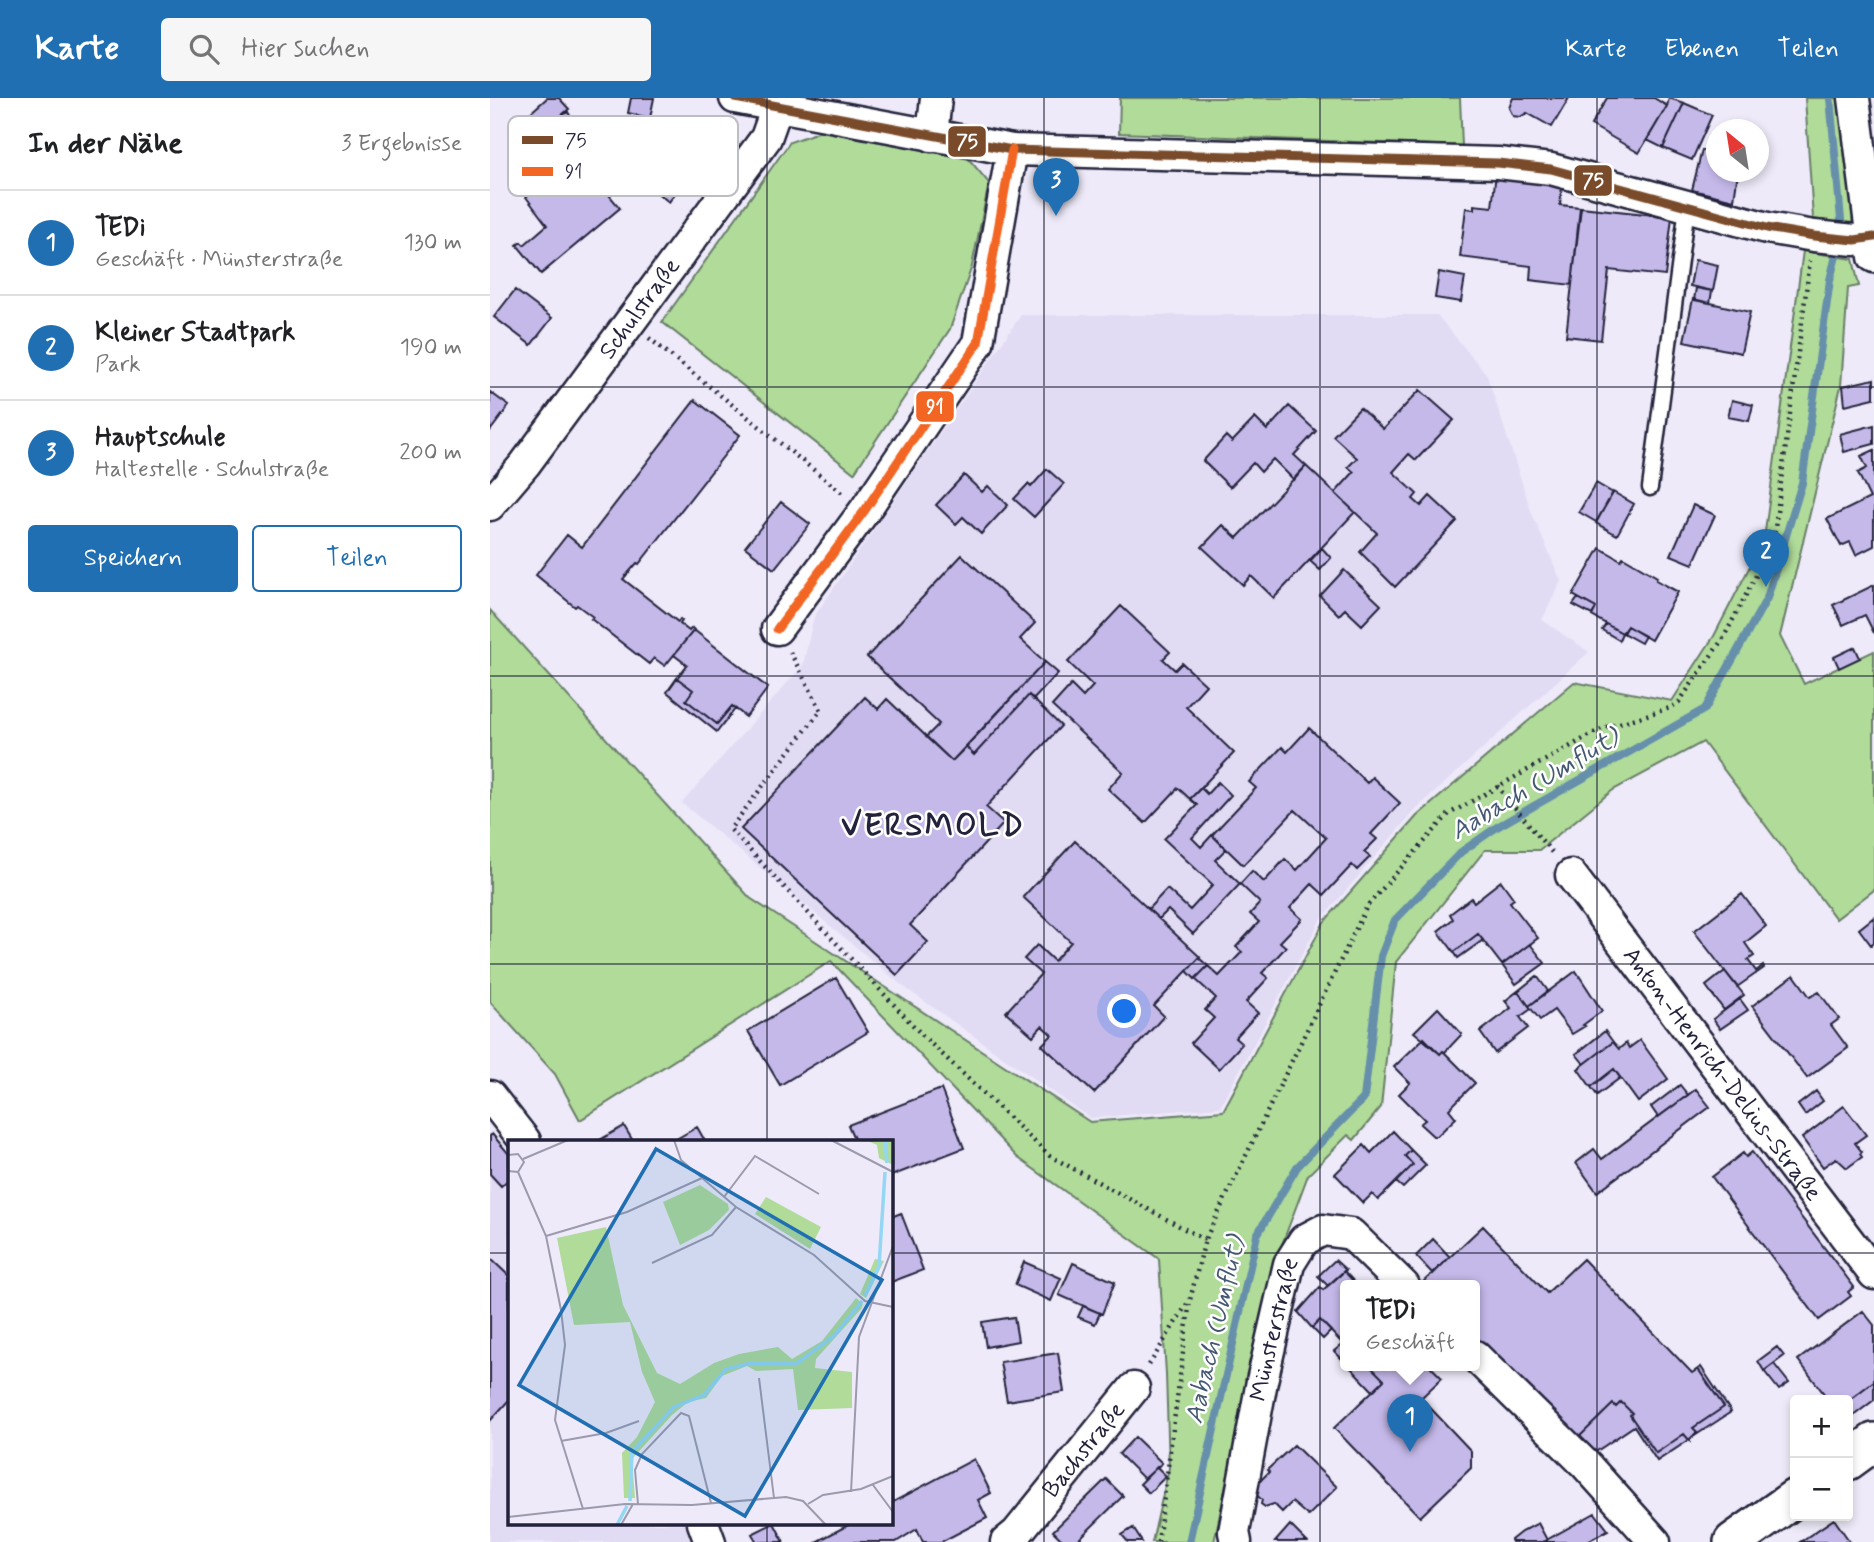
<!DOCTYPE html>
<html lang="de">
<head>
<meta charset="utf-8">
<style>
  body { margin:0; font-family:Mynerve,sans-serif; background:#f6f6f6; color:#202124 }
  .controls { position:absolute; right:21px; bottom:21px; display:grid; overflow:hidden; border-radius:7px; box-shadow:0 4px 10px #0003 }
  .controls button { width:63px; height:63px; display:grid; place-items:center; padding:0; border:0; border-bottom:2px solid #e0e0e0; background:#fff; color:#202124; font:35px sans-serif }
  .compass { position:absolute; left:1216px; top:21px; width:63px; height:63px; border-radius:50%; background:#fff; box-shadow:0 4px 10px #0003; rotate:330deg }
  .you { position:absolute; left:635px; top:914px; width:24px; height:24px; margin:-18px; border:5px solid #fff; border-radius:50%; background:#1a73e8; box-shadow:0 0 0 10px #1a73e833 }
  .badge { display:grid; place-items:center; width:46px; height:46px; border-radius:50%; background:#1f6fb2; color:#fff; font-size:23px; font-weight:700 }
  .pin { position:absolute; translate:-50% -58px; filter:drop-shadow(0 2px 4px #0008) }
  .pin::after { content:''; position:absolute; top:37px; width:24px; height:21px; background:inherit; clip-path:polygon(0 0,100% 0,50% 100%) }
  .popup { position:absolute; left:850px; top:1182px; width:140px; height:91px; box-sizing:border-box; display:grid; place-content:center; border-radius:7px; background:#fff; filter:drop-shadow(0 2px 5px #0005); font-size:23px; white-space:nowrap; color:#757577 }
  .popup b { font-size:26px; color:#202124 }
  .popup::after { content:''; position:absolute; left:50%; top:100%; margin-left:-14px; border:14px solid transparent; border-top-color:#fff }
  .list { margin:0; padding:0; list-style:none }
  h2 { display:flex; justify-content:space-between; align-items:center; height:91px; margin:0; padding:0 28px; font-size:30px }
  h2 small { font-size:23px; font-weight:400; color:#757577 }
  .list li { display:grid; grid-template-columns:46px 1fr auto; gap:21px; align-items:center; box-sizing:border-box; height:105px; padding:0 28px; border-top:2px solid #e0e0e0 }
  .list b { display:block; font-size:26px; white-space:nowrap }
  .list p { margin:0; font-size:23px; white-space:nowrap; color:#757577 }
  .list em { font-size:23px; font-style:normal; color:#757577 }
  .actions { display:flex; gap:14px; padding:21px 28px }
  .actions a { flex:1; padding:16px 0; border:2px solid #1f6fb2; border-radius:7px; text-align:center; font-size:24px; color:#1f6fb2 }
  .actions .main { background:#1f6fb2; color:#fff }
  .icon { flex:none; width:38px; height:38px; fill:none; stroke:currentColor; stroke-width:2; stroke-linecap:round; stroke-linejoin:round }
  .map { position:relative; flex:none; width:1384px; height:1444px; overflow:hidden }
  header { display:flex; align-items:center; gap:42px; box-sizing:border-box; height:98px; padding:0 35px; background:#1f6fb2; color:#fff }
  header strong { font-size:33px }
  nav { display:flex; gap:38px; margin-inline-start:auto; font-size:24px }
  .search { width:490px; height:63px; background:#f6f6f6; display:flex; align-items:center; gap:18px; box-sizing:border-box; padding:0 24px; border-radius:7px; color:#757577; font-size:26px }
  main { display:flex }
  aside { flex:1; background:#fff }
  .map>svg:first-child { display:block }
</style>
</head>
<body>
<header>
<strong>Karte</strong>
<div class="search"><svg class="icon" aria-label="search" viewBox="0 0 24 24"><circle cx="10" cy="10" r="6"/><path d="M15 15l6 6"/></svg>Hier suchen</div>
<nav><a>Karte</a><a>Ebenen</a><a>Teilen</a></nav>
</header>
<main>
<aside>
<h2>In der Nähe<small>3 Ergebnisse</small></h2>
<ul class="list">
<li><span class="badge">1</span><div><b>TEDi</b><p>Geschäft · Münsterstraße</p></div><em>130 m</em></li>
<li><span class="badge">2</span><div><b>Kleiner Stadtpark</b><p>Park</p></div><em>190 m</em></li>
<li><span class="badge">3</span><div><b>Hauptschule</b><p>Haltestelle · Schulstraße</p></div><em>200 m</em></li>
</ul>
<div class="actions"><a class="main">Speichern</a><a>Teilen</a></div>
</aside>
<div class="map">
<svg width="1384" height="1444" viewBox="0 0 1384 1444">
  <rect width="100%" height="100%" fill="#eeeaf9"/>
  <filter id="ink" filterUnits="userSpaceOnUse"><feTurbulence type="fractalNoise" baseFrequency=".0143" numOctaves="2"/><feDisplacementMap in="SourceGraphic" scale="14" xChannelSelector="R" yChannelSelector="G"/><feConvolveMatrix kernelMatrix="1 2 1 2 8 2 1 2 1" color-interpolation-filters="sRGB"/></filter>
  <g filter="url(#ink)">
    <path fill="#e2dbf4" d="M531,217H947L997,277L1042,416L1071,483L1052,522L1099,554L924,713L830,823L730,1009L600,1020L414,889L192,705L313,567L324,519Z
      M0,1033L19,1055V1425H198L205,1444H0Z"/>
    <path fill="#b0db99" stroke="#697e6a" stroke-width="2" d="M630,0H970L972,48L629,35Z
      M1315,0H1353L1364,113L1362,127L1323,121Z
      M331,33L478,60L499,85L482,168L460,231L364,375L172,224L300,44Z
      M1313,153L1363,161L1369,188L1358,190L1351,288L1290,538L1314,586L1384,553V792L1346,821L1213,644L1123,692L1049,752H995L906,864L891,1009L864,1042L858,1037L818,1077L781,1176L724,1444H662L679,1370L676,1276L669,1161L527,1059L341,863L90,1022L65,976L0,904V512L260,800L600,1024L733,1013L834,824L927,718L1084,584L1182,603L1224,538L1274,441Z"/>
    <g fill="none" stroke-linecap="round" stroke-linejoin="round">
      <path stroke="#668fab" stroke-width="8" d="M699,1444L767,1137L807,1069L874,1000L891,858L905,822L971,754L1007,729L1215,611L1277,500L1312,385L1340,182L1352,133L1340,0"/>
    </g>
    <path fill="#c5b9ea" stroke="#22223b" stroke-width="2" d="M57,0H69L79,11L54,32L39,16Z
      M141,0H164L160,20L138,15Z
      M1023,0H1079L1062,29L1037,15L1030,19L1023,18L1019,10Z
      M1117,0H1164L1177,8L1149,55L1101,27Z
      M1179,0L1194,5L1173,50L1157,42L1177,8Z
      M1194,5L1222,17L1202,62L1173,50Z
      M78,14L84,25L65,37L59,26Z
      M87,26L102,44L86,57L130,110L51,176L27,147L31,144L34,147L57,127L36,99L49,88L33,70Z
      M174,26L208,52L180,89L146,64Z
      M1226,51V74H1248L1244,102L1202,92L1212,52L1226,55Z
      M1006,75L1068,83L1067,89H1072L1070,107L1090,109L1082,187L1040,182L1041,168L970,159L976,110L984,111V107L1002,109Z
      M168,81L186,94L179,104L161,90Z
      M1091,109L1182,119L1175,178L1119,172L1111,242L1076,238Z
      M1205,162L1228,167L1223,193L1200,188Z
      M949,174L975,179L971,204L945,200Z
      M1206,190L1222,193L1220,205L1204,202Z
      M25,192L62,220L41,247L4,219Z
      M1203,201L1260,214L1251,255L1194,243Z
      M1384,281V300L1355,307L1353,288Z
      M930,292L964,322L926,362L919,356L903,374L927,396L923,401L931,408L940,398L967,423L905,489L870,454L887,435L845,395L864,374L858,369L867,360L843,338L870,310L893,331Z
      M0,294L19,308L0,333Z
      M205,302L250,337L149,466L147,465L133,481L188,524L190,521L192,523L190,526L199,533L202,530L204,532L175,568L164,560L159,566L101,521L103,519L87,507L85,509L46,477L77,437L92,449Z
      M1242,302L1263,307L1259,323L1238,319Z
      M799,308L826,333L804,357L816,368L804,382L783,361L771,374L763,365L740,389L713,363L736,338L742,344L765,320L777,332Z
      M1384,327V346L1354,354L1350,336Z
      M1384,352V448L1366,457L1360,444L1351,448L1337,421L1380,400L1368,375L1377,370L1371,358Z
      M816,368L865,414L784,500L761,478L753,487L712,449L733,427L747,440Z
      M557,371L574,386L544,419L524,401L538,386L541,389Z
      M474,377L492,394L498,388L518,407L491,436L473,419L466,426L446,407Z
      M1106,385L1123,395L1106,424L1089,414Z
      M1123,394L1144,406L1127,437L1106,425Z
      M291,404L320,426L284,471L255,449Z
      M1203,407L1225,417L1203,466L1181,457Z
      M832,450L841,460L830,472L820,463Z
      M1110,450L1131,462L1133,459L1167,479L1166,482L1188,494L1161,542L1137,528L1132,535L1102,518L1106,510L1083,497Z
      M472,457L545,525L530,541L555,564L462,663L436,639L449,626L377,559Z
      M854,472L891,507L872,527L855,511L849,517L830,498Z
      M1384,487V535L1375,517L1353,527L1343,507Z
      M1088,500L1106,510L1102,517L1083,507Z
      M631,508L680,554L673,561L685,572L692,565L716,587L696,609L744,655L700,701L688,690L655,725L618,691L633,674L562,608L581,587L593,599L603,588L578,564Z
      M1116,526L1132,535L1129,542L1112,532Z
      M1137,528L1155,538L1151,545L1133,535Z
      M204,532L278,590L256,619L242,608L227,626L196,602L203,592L187,580L197,567L184,557Z
      M1365,549L1370,560L1349,570L1344,559Z
      M555,564L568,575L543,602L539,597L484,657L476,649Z
      M187,580L203,592L196,602L227,626L242,608L245,611L227,634L177,594Z
      M539,597L571,628L496,709L514,725L420,827L438,844L407,877L251,731L375,599L388,611L397,601L462,663L476,649L484,657Z
      M819,630L877,685L882,679L910,705L881,736L887,741L874,754L880,759L867,772L862,767L834,797L822,786L800,810L812,821L790,844L796,849L772,875L778,880L756,904L768,915L745,940L752,946L729,971L701,945L724,920L715,912L726,900L705,881L718,868L729,878L752,854L746,849L769,824L760,816L770,805L750,786L762,773L774,784L795,761L807,772L836,740L805,712L753,767L722,737L766,690L759,684L792,649L797,654Z
      M728,684L741,697L702,740L711,749L722,737L736,751L725,762L750,786L703,836L678,812L669,821L658,811L677,791L700,812L723,787L674,741L707,707L700,701L711,690L717,696Z
      M585,743L710,859L664,908L674,918L604,995L552,947L562,937L552,928L543,938L516,914L551,876L534,861L547,847L564,863L581,844L533,799Z
      M1011,783L1024,801L1020,804L1048,840L1012,867L988,836L964,854L948,833L963,821L960,816L981,800L984,804Z
      M1252,796L1276,828L1255,845L1264,858L1258,862L1266,873L1273,868L1274,870L1247,889L1204,833Z
      M1384,819V844L1381,847L1369,831Z
      M988,836L993,842L968,860L964,854Z
      M1040,846L1055,865L1026,886L1012,867Z
      M709,860L718,868L705,881L697,873Z
      M1086,873L1112,913L1093,927L1095,928L1082,936L1064,912L1050,922L1039,908Z
      M1235,873L1254,897L1234,912L1216,888Z
      M1304,877L1320,899L1329,894L1349,921L1341,927L1358,950L1317,980L1262,908Z
      M1047,878L1058,893L1039,908L1028,893Z
      M346,880L378,934L290,987L258,933Z
      M1028,893L1041,911L1030,919L1038,930L1005,955L990,934L1021,910L1015,903Z
      M1250,901L1258,912L1230,931L1223,921Z
      M948,910L972,936L955,954L953,953L950,956L924,934Z
      M1115,933L1123,944L1088,971L1094,966L1086,956Z
      M934,940L950,956L953,953L985,985L959,1011L966,1020L947,1038H943L930,1026L935,1022L909,996L920,985L904,969Z
      M1150,942L1178,981L1148,1004L1124,971L1101,989L1088,971L1123,944L1129,951L1136,945L1139,950Z
      M1124,971L1130,980L1107,997L1101,989Z
      M1190,987L1198,997L1168,1019L1161,1009Z
      M451,991L474,1050L401,1078V1043H365L358,1027Z
      M1206,991L1220,1009L1107,1094L1086,1065L1104,1051L1112,1061Z
      M1326,993L1333,1003L1315,1017L1308,1007Z
      M1354,1008L1376,1037L1365,1045L1372,1054L1370,1056L1372,1059L1357,1070L1346,1060L1333,1069L1312,1040Z
      M134,1028L143,1043H108Z
      M207,1029L215,1043H183Z
      M903,1033L921,1052L915,1058L923,1067L888,1102L882,1096L873,1105L845,1076L874,1047L881,1055Z
      M2,1036L19,1056V1081L11,1088L0,1076V1038Z
      M921,1052L936,1067L913,1090L906,1084L923,1067L915,1058Z
      M1262,1054L1364,1189L1358,1194L1361,1198L1329,1222L1222,1079L1253,1055L1256,1059Z
      M411,1115L433,1172L401,1184V1119Z
      M993,1128L1057,1195L1093,1161L1202,1275L1208,1271L1234,1309L1203,1330L1207,1334L1200,1341V1343L1194,1336L1166,1355L1140,1317L1142,1315L1131,1304L1126,1309L1123,1306L1084,1344L985,1240V1188H935L932,1185Z
      M943,1141L960,1159L943,1176L926,1158Z
      M0,1160L19,1178V1302L0,1323Z
      M845,1162L856,1172L838,1188L828,1178Z
      M534,1164L571,1180L561,1203L525,1187Z
      M583,1165L625,1184L612,1216L569,1197Z
      M854,1173L867,1187L855,1188V1244L853,1246L830,1222L822,1230L808,1214L830,1189L833,1192Z
      M593,1208L610,1215L605,1226L588,1219Z
      M1373,1213L1384,1227V1283L1358,1303L1339,1302L1308,1262Z
      M524,1219L528,1243L496,1249L492,1224Z
      M830,1222L841,1233L833,1241L822,1230Z
      M855,1244V1262L854,1263L844,1253Z
      M1287,1249L1294,1258L1274,1273L1268,1263Z
      M568,1255L574,1294L517,1303L510,1264Z
      M1284,1266L1299,1285L1289,1292L1274,1273Z
      M859,1268H885L882,1270L894,1282L883,1293Z
      M885,1268H940L952,1280L931,1300L981,1353V1370L930,1419L844,1330L894,1282L882,1270Z
      M1211,1269L1241,1314L1200,1341L1207,1334L1203,1330L1234,1309L1208,1271Z
      M1384,1283V1302L1358,1322V1303Z
      M1131,1304L1142,1315L1140,1317L1166,1355L1194,1336L1199,1342L1167,1363L1144,1328L1098,1359L1084,1344L1123,1306L1126,1309Z
      M645,1339L672,1365L654,1381L629,1356Z
      M804,1347L847,1389L818,1418L802,1404L792,1414L784,1406L775,1409L771,1406L772,1402L761,1392L779,1374L777,1372Z
      M484,1361L501,1395L488,1402L497,1420L451,1444H433L427,1431L406,1444H326L362,1425H401V1405Z
      M667,1369L676,1378L659,1395L650,1386Z
      M616,1381L633,1398L586,1444H574L563,1433Z
      M1105,1415L1118,1432L1096,1444H1053Z
      M1344,1421L1360,1444H1310Z
      M284,1425L294,1444H267L262,1436Z
      M1048,1425L1057,1442L1053,1444H1022L1021,1442L1031,1434Z
      M800,1427L817,1444H785Z
      M643,1430L652,1444H638L632,1437Z"/>
    <g fill="none" stroke-linecap="round" stroke-linejoin="round">
      <defs>
        <path id="service" d="M1160,390L1197,109"/>
        <g id="minor">
          <path d="M245,0L522,52L1008,65L1061,71L1277,130L1324,138L1365,142L1384,139"/>
          <path d="M1364,0L1384,159"/>
          <path d="M442,38L446,0"/>
          <path id="s1" d="M0,407L35,366L276,40L287,9"/>
          <path d="M287,531L375,412L488,245L522,52"/>
          <path id="s2" d="M1081,777L1384,1176"/>
          <path d="M0,998L35,1043"/>
          <path d="M985,1258L1095,1366L1165,1444"/>
          <path d="M213,1425L220,1444"/>
          <path id="s3" d="M516,1444L527,1435L644,1290"/>
          <path id="s4" d="M746,1444L744,1434L772,1283L799,1166L814,1142L833,1132L861,1136L914,1188"/>
        </g>
        <path id="tertiary" d="M1358,1363L1384,1344
          M1243,1444L1305,1400"/>
      </defs>
      <use href="#service" stroke="#22223b" stroke-width="19"/>
      <use href="#minor" stroke="#22223b" stroke-width="35"/>
      <use href="#tertiary" stroke="#22223b" stroke-width="42"/>
      <path stroke="#22223b" stroke-width="4.5" stroke-dasharray="2 5" stroke-linecap="butt" d="M159,240L355,397
        M300,554L331,612L240,731L434,939L560,1058L715,1142
        M1007,688L1064,757
        M659,1267L697,1206
        M668,1444L700,1202L715,1142L877,808L959,716L1113,630L1180,610L1189,604L1234,539L1283,445L1320,163"/>
      <use href="#service" stroke="#fff" stroke-width="14"/>
      <use href="#minor" stroke="#fff" stroke-width="30"/>
      <use href="#tertiary" stroke="#fff" stroke-width="37"/>
      <defs>
        <path id="bus-1" d="M245,0L522,52L1008,65L1061,71L1277,130L1324,138L1365,142L1384,139"/>
        <path id="bus-2" d="M287,531L375,412L488,245L522,52"/>
      </defs>
      <use href="#bus-1" stroke="#fff" stroke-width="14"/>
      <use href="#bus-2" stroke="#fff" stroke-width="14"/>
      <use href="#bus-1" stroke="#7a4b2a" stroke-width="9"/>
      <use href="#bus-2" stroke="#f26522" stroke-width="9"/>
    </g>
  </g>
  <path fill="none" stroke="#22223b" stroke-width="2" stroke-opacity="0.55" d="M277,0V1043M554,0V1444M830,0V1444M1107,0V1444M0,289H1384M0,578H1384M0,866H1384M0,1155H19M401,1155H1384M277,1425V1444"/>
  <g text-anchor="middle" dominant-baseline="central" stroke-width="5" stroke-linejoin="round" paint-order="stroke">
    <g font-size="24" fill="#22223b" stroke="#fff">
      <text stroke="none"><textPath href="#s1" startOffset="247">Schulstraße</textPath></text>
      <text stroke="none"><textPath href="#s2" startOffset="250">Anton-Henrich-Delius-Straße</textPath></text>
      <text stroke="none"><textPath href="#s4" startOffset="217">Münsterstraße</textPath></text>
      <text stroke="none"><textPath href="#s3" startOffset="121">Bachstraße</textPath></text>
    </g>
    <g font-size="26" font-style="italic" fill="#445873" stroke="#fff">
      <text transform="translate(1045 687) rotate(-31)">Aabach (Umflut)</text>
      <text transform="translate(726 1232) rotate(-77)">Aabach (Umflut)</text>
    </g>
    <g font-size="32" font-weight="bold" letter-spacing="2" fill="#22223b" stroke="#fff">
      <text x="443" y="728">VERSMOLD</text>
    </g>
  </g>
  <g transform="translate(18 1042)">
    <rect width="385" height="385" fill="#eeeaf9"/>
    <path d="M358,0H383L385,25L371,18L369,5ZM192,45L220,64L221,70L201,90L172,105L155,62ZM258,57L313,87L302,109L247,74ZM98,87L115,165L149,233L172,244L206,223L231,214L270,207L284,219L314,201L348,158L355,164L353,169L308,219L307,228L344,232V268L290,270L285,229L248,231L239,226L214,236L198,258L180,262L164,275L124,319L127,358H116L114,313L129,297L147,262L134,232L122,182L66,185L49,98ZM367,119L376,121L358,158L352,154Z" fill="#b0db99"/>
    <path fill="none" stroke="#93d7f5" stroke-width="3.5" d="M377,0L379,23M357,156L371,126L377,32M122,361L124,312L166,267L196,255L218,229L243,223L288,224L326,196L354,161M109,385L119,366"/>
    <path fill="none" stroke="#9c9aad" stroke-width="2" d="M166,0L173,20L228,67L306,115L357,161L385,167M323,0L385,32M0,15L10,14L16,22L10,32L0,31M15,19L60,0M10,32L38,96L53,170L57,205L47,280L75,369M216,57L247,16L311,54M38,96L119,72L194,38M144,123L204,95L228,67M251,238L266,358M53,301L98,293L131,281M365,345L385,372M343,352L351,197L385,106M130,364L127,330L134,314L173,273L181,276L203,363M300,364L315,355L353,349L385,336M0,377L117,364L184,365L278,357L295,361L318,385M113,385L125,364"/>
    <path fill="#1f6fb2" fill-opacity="0.15" stroke="#1f6fb2" stroke-width="3.5" d="M148,9L374,140L237,376L11,245Z"/>
    <rect width="385" height="385" fill="none" stroke="#22223b" stroke-width="3.5"/>
  </g>
  <rect x="18" y="18" width="230" height="80" rx="10" fill="#fff" stroke="#bdbdc4" stroke-width="2"/>
  <rect x="32" y="38" width="31" height="8" fill="#7a4b2a"/>
  <rect x="32" y="69" width="31" height="9" fill="#f26522"/>
  <g font-size="19" fill="#22223b">
    <text x="75" y="49">75</text>
    <text x="75" y="80">91</text>
  </g>
  <g stroke="#fff" stroke-width="2.5">
    <rect x="457" y="27" width="40" height="33" rx="7" fill="#7a4b2a"/>
    <rect x="1083" y="66" width="40" height="33" rx="7" fill="#7a4b2a"/>
    <rect x="425" y="292" width="40" height="33" rx="7" fill="#f26522"/>
  </g>
  <g font-size="19" text-anchor="middle" font-weight="bold" fill="#fff">
    <text x="477" y="50">75</text>
    <text x="1103" y="89">75</text>
    <text x="445" y="315">91</text>
  </g>
</svg>
<div class="controls">
<button>+</button>
<button>−</button>
</div>
<svg class="compass" viewBox="-18 -18 36 36"><path d="M0-13l5 13h-10z" fill="#e53935"/><path d="M0 13l5-13h-10z" fill="#757577"/></svg>
<div class="you"></div>
<div class="pin badge" style="left:920px;top:1354px">1</div>
<div class="popup"><b>TEDi</b>Geschäft</div>
<div class="pin badge" style="left:1276px;top:489px">2</div>
<div class="pin badge" style="left:566px;top:118px">3</div>
</div>
</main>
</body>
</html>
